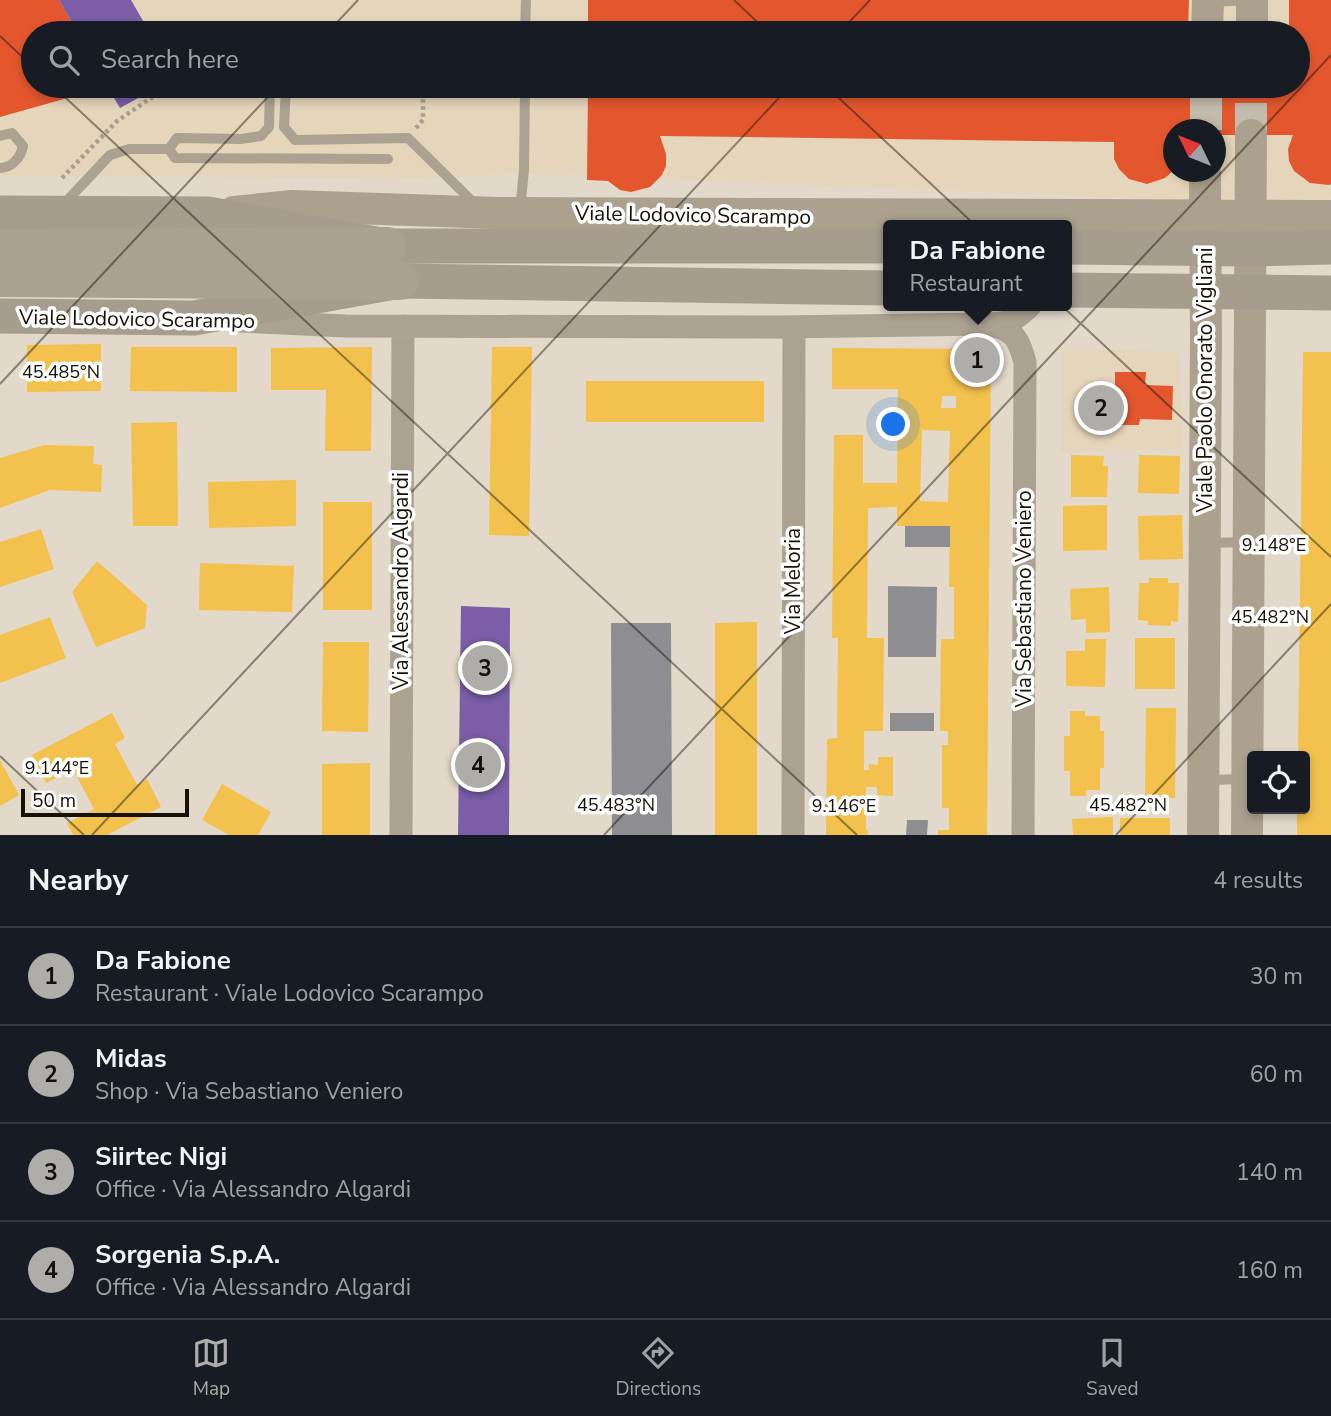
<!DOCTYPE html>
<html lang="en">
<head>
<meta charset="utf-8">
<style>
  body { margin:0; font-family:"Nunito Sans",sans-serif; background:#242831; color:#f1f3f6 }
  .controls { position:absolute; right:21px; bottom:21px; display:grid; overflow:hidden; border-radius:7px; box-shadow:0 4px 10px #0003 }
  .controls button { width:63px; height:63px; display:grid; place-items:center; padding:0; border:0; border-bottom:2px solid #363941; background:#171b24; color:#f1f3f6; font:35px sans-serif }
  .compass { position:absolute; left:1163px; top:119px; width:63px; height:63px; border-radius:50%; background:#171b24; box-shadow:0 4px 10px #0003; rotate:313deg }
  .scale { position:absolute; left:21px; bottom:18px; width:168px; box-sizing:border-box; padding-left:7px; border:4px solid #161107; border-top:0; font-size:19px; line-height:24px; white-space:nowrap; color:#161107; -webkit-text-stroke:5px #fff; paint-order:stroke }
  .you { position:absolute; left:894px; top:425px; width:24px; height:24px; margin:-18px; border:5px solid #fff; border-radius:50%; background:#1a73e8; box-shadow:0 0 0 10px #1a73e833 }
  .badge { display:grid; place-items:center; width:46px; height:46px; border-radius:50%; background:#aeada9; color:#111; font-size:23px; font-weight:700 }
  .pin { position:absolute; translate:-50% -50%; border:4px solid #fff; box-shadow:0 2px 7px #0006 }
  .popup { position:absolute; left:883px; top:220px; width:189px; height:91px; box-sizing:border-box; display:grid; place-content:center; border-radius:7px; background:#171b24; filter:drop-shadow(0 2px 5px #0005); font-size:23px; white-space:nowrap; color:#9ea1a6 }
  .popup b { font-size:26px; color:#f1f3f6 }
  .popup::after { content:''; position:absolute; left:50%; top:100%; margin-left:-14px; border:14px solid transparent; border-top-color:#171b24 }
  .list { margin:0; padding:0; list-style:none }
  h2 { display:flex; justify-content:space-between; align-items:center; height:91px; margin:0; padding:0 28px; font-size:30px }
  h2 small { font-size:23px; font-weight:400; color:#9ea1a6 }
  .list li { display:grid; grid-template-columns:46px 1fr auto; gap:21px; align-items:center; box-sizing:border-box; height:98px; padding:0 28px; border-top:2px solid #363941 }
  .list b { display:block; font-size:26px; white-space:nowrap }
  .list p { margin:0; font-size:23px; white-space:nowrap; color:#9ea1a6 }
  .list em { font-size:23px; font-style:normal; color:#9ea1a6 }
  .icon { flex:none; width:38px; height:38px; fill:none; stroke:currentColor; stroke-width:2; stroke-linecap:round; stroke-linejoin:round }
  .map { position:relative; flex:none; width:1331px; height:835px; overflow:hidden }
  .search { position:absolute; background:#171b24; box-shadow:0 4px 10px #0003; left:21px; right:21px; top:21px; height:77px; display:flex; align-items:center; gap:18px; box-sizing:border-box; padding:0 24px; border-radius:38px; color:#9ea1a6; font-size:26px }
  .sheet { height:483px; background:#171b24 }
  nav { display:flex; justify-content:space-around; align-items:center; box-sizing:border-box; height:98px; border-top:2px solid #363941; background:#171b24; font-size:19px; color:#9ea1a6 }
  nav a { display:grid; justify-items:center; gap:4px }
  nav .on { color:#aeada9 }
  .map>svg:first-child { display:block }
</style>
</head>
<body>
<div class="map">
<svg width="1331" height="835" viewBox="0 0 1331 835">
  <rect width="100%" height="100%" fill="#e2d9ca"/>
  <path fill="#e5d5bb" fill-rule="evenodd" d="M0,0H1331V199H1153L505,172L488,176L387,178L0,175ZM33,33H1298V86H33ZM1174,130H1216V172H1174Z
    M1062,349L1179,352L1183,449L1061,452Z"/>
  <path fill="#f2c14e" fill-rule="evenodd" d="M101,344V391L27,392V345Z
    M131,347H237V392L130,391Z
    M372,347L371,451H325L326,390H271V348Z
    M492,347H532L529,536L489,535Z
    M832,348L991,349L987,835H938V830H949V808H942V745H948V731H940L941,639H954V587H949L950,526H897V507L868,508L867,638H884L883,731H864V770H869V764L878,765V757H893V796L877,795V787H866V830H868V835H826L827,739L837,738L838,638H832L834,435H863V483H897L898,389H832ZM942,396H956V408H941ZM922,430L950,431L948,502L920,501Z
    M1303,352H1331V835H1297V809H1305V756H1298Z
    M586,381H764V422H586Z
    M177,422L178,526H133L131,423Z
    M44,445L94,446L93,464L102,465L101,492L50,490L0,508V458Z
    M1071,455L1104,456L1103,466H1108L1107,497H1071Z
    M1139,455L1180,456L1179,494L1138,493Z
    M296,480V526L209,528L208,482Z
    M323,502H372V610H323Z
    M1107,505V550L1063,551V506Z
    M1182,515L1183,559L1139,560L1138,516Z
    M41,529L54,569L0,587V542Z
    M97,561L147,605L145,628L96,647L72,592Z
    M200,563L294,566L292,612L199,610Z
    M1149,578H1168V583H1179L1178,622L1171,621V626L1148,625V621L1138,620L1139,583H1149Z
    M1109,587L1110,632L1086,633V619L1071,620L1070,589Z
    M50,617L66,658L0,683V635Z
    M757,622V835H715V623Z
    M1135,638H1175V689H1135Z
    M1085,639H1106L1105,687L1066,686V651H1085Z
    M323,642H369L368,732L322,731Z
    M1146,708H1176L1175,798H1145Z
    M1070,711H1085V716H1100V731H1104V768H1100V790H1086V796H1070V771H1064V736H1070Z
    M112,713L125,738L115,744L137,785L147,779L161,807L107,835H73L67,823L94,809L73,769L46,783L32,755Z
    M0,760L19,795L0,806Z
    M370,763V835H322V764Z
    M222,784L271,812L258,835H229L202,820Z
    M1113,817V835H1073L1072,819Z
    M1120,818H1170V835H1120Z"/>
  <path fill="#e4572e" d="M0,0H59L78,33H33V86H104L96,90L0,117Z
    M588,0H1189L1188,33H588Z
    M1289,0H1331V184L1329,185L1310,183L1294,171L1289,161L1288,149L1293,135H1216V130H1174V170L1165,178L1147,184L1129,179L1119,169L1114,159V142L660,136L666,154V166L662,175L650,187L631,192L620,190L608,181L587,180L588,86H1298V33H1289Z
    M1115,372H1146L1145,385L1173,386L1172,420L1140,419L1139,425H1081V396H1115Z"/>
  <path fill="#7b5ea7" d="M59,0H131L150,33H78Z
    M107,86H160L120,108Z
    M461,606L510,608L509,835H458Z"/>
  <path fill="#8d8d92" d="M905,526H950V547H905Z
    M888,586L937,587L936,657H888Z
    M611,623H671L672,835H612Z
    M890,713H934V731H890Z
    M907,820H928L927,835H906Z"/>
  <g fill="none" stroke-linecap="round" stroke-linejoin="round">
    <path stroke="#c3bbad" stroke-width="32" stroke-dasharray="32 16" stroke-linecap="butt" d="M1206,130V86
      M1251,135V86"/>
    <path stroke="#a79f91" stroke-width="4.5" stroke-dasharray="3.5 3.5" stroke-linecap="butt" d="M379,33L423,24V33
      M416,128L423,120V86
      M62,178L117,121L169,86"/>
    <path stroke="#aba291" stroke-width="10" d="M1210,2L1250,0
      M525,33L526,0
      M286,86L284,127L295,140L408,138L477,206
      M0,136L12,133L23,146C21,157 12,168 0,168
      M169,149L175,158L388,159
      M169,149L177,138L241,139L261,136L269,127L270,86
      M62,206L110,155L129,149H169
      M520,210L524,170L525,86
      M1208,543L1247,542
      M1206,780L1246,779"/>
    <path stroke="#aba291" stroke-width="23" d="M239,321L346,326L781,327L987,324C1014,330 1018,337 1025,362L1023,835
      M987,324C1009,324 1014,321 1030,306
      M401,835L403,326
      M793,835L794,327"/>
    <path stroke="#aba18e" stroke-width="32" d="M1207,33L1208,0
      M1252,33V0
      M234,212L292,206L498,213L1331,216
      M1203,835L1206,337L1205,172
      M1247,835L1251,135"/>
    <path stroke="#a69d8e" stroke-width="35" d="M0,213L208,214L387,246H888
      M1066,247L1250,249L1331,247
      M1066,290L1331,293
      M0,316L194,318L400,281L888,288"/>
    <path stroke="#aaa191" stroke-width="38" d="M0,248L387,246
      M0,278L400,281"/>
  </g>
  <path fill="none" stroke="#161107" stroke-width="2" stroke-opacity="0.45" d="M734,0L769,33M327,33L358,0M839,33L870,0M0,36L33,67M53,86L857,835M826,86L1331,557M0,384L278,86M0,756L84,835M92,835L790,86M604,835L1331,55M1116,835L1331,604"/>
  <g text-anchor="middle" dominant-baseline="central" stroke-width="7" stroke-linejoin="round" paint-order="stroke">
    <g font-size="21" fill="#161107" stroke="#fff">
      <text transform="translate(693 215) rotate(1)">Viale Lodovico Scarampo</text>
      <text transform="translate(137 319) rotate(1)">Viale Lodovico Scarampo</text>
      <text transform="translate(1205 380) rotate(-90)">Viale Paolo Onorato Vigliani</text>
      <text transform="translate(401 581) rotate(-90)">Via Alessandro Algardi</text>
      <text transform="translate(793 581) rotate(-90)">Via Meloria</text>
      <text transform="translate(1024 599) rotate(-90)">Via Sebastiano Veniero</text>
    </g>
  </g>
  <g font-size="18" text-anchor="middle" fill="#161107" stroke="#fff" stroke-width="7" stroke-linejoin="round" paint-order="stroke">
    <text x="61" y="378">45.485°N</text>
    <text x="1274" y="551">9.148°E</text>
    <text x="1270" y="623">45.482°N</text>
    <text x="57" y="774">9.144°E</text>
    <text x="616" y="811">45.483°N</text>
    <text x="1128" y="811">45.482°N</text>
    <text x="844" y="812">9.146°E</text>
  </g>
</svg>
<div class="controls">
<button><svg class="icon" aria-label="locate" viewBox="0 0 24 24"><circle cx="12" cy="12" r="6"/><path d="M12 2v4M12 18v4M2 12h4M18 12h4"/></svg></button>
</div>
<svg class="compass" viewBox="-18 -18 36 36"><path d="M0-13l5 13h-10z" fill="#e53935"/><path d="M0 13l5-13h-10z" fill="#9ea1a6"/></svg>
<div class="scale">50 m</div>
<div class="you"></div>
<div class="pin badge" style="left:977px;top:360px">1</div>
<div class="popup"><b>Da Fabione</b>Restaurant</div>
<div class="pin badge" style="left:1101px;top:408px">2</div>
<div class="pin badge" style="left:485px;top:668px">3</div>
<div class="pin badge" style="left:478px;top:765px">4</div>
<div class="search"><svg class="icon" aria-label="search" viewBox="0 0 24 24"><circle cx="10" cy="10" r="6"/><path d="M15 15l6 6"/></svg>Search here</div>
</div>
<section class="sheet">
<h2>Nearby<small>4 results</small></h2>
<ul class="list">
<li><span class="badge">1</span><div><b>Da Fabione</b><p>Restaurant · Viale Lodovico Scarampo</p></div><em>30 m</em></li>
<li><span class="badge">2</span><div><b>Midas</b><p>Shop · Via Sebastiano Veniero</p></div><em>60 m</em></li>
<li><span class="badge">3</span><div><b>Siirtec Nigi</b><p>Office · Via Alessandro Algardi</p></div><em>140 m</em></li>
<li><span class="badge">4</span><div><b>Sorgenia S.p.A.</b><p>Office · Via Alessandro Algardi</p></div><em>160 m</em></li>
</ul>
</section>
<nav>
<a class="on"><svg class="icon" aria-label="map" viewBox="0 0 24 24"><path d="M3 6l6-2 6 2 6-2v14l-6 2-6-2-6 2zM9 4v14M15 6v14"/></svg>Map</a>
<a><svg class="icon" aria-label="directions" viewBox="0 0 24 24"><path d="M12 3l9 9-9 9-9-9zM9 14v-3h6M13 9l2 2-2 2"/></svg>Directions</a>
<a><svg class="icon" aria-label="saved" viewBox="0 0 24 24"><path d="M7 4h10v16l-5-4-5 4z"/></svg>Saved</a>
</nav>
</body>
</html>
